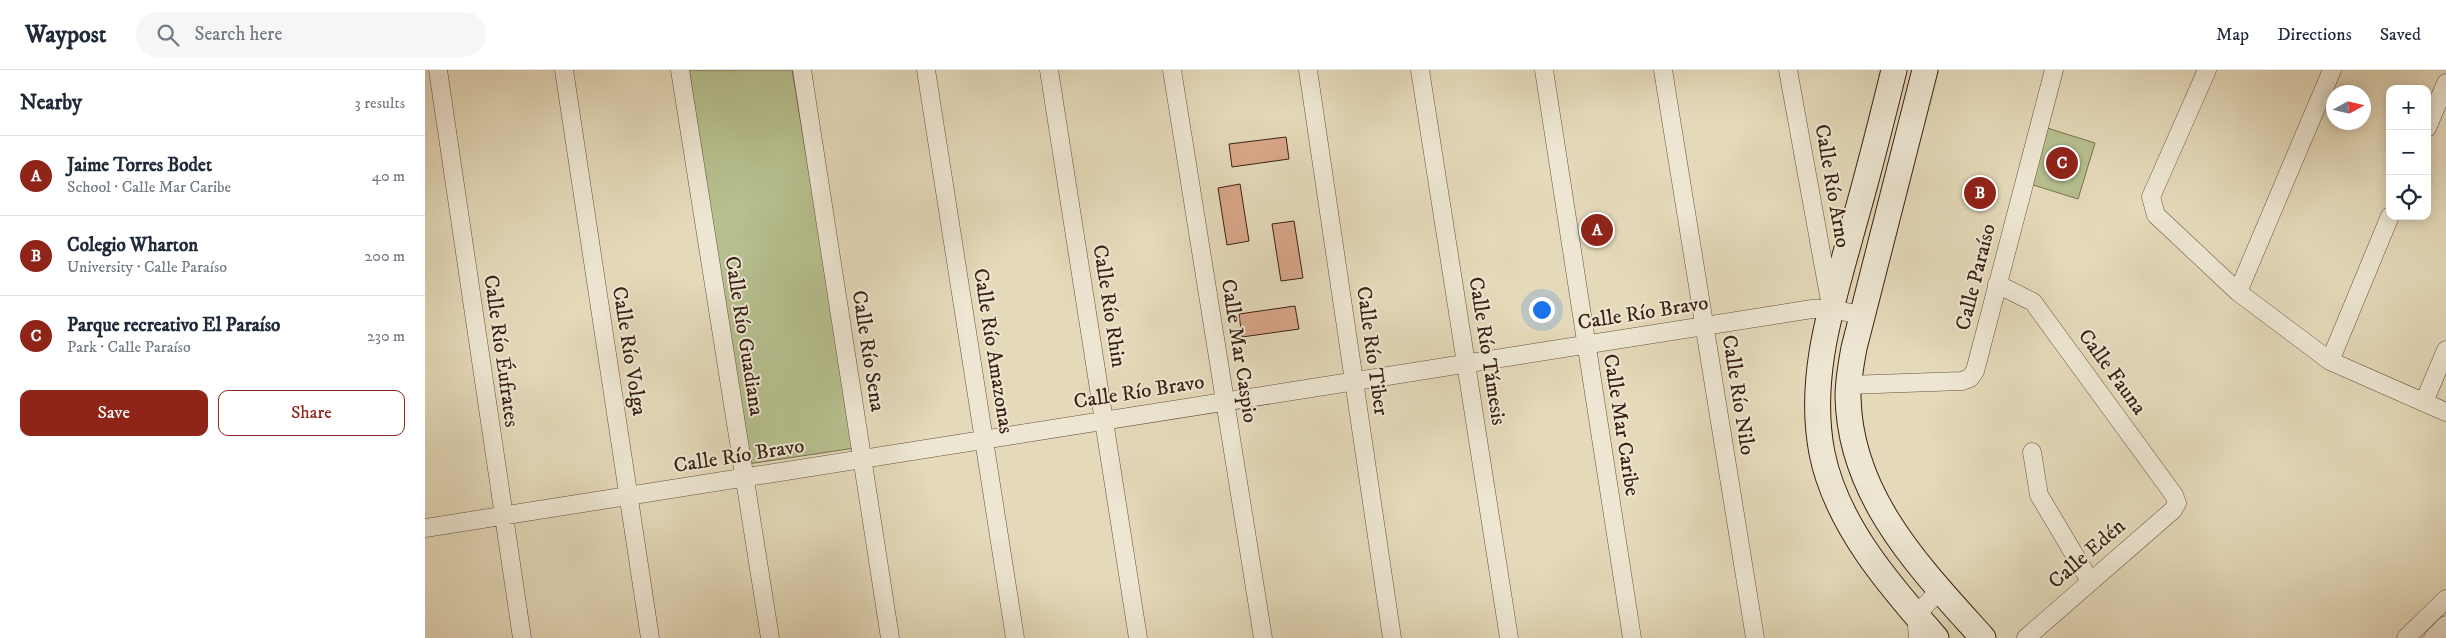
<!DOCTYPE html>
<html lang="en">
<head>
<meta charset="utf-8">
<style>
  body { margin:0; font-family:"IM FELL DW Pica",serif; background:#f6f6f7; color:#1f2937 }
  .controls { position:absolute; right:15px; top:15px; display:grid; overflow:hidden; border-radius:10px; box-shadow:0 2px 12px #0003 }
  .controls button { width:45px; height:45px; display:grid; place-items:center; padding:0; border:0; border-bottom:1px solid #e0e1e3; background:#fff; color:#1f2937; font:25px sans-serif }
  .compass { position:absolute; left:1901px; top:15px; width:45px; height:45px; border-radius:50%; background:#fff; box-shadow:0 2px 12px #0003; rotate:82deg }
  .you { position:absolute; left:1116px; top:239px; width:18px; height:18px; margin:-12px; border:4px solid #fff; border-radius:50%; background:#1a73e8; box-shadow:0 0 0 8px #1a73e833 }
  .badge { display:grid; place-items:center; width:32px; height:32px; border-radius:50%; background:#8f2418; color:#fff; font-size:16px; font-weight:700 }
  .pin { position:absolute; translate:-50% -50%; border:2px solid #fff; box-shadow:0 1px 5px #0006 }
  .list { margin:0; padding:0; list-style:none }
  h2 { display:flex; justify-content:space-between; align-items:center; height:65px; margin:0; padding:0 20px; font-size:21px }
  h2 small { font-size:16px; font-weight:400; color:#747a83 }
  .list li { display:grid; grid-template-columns:32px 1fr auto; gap:15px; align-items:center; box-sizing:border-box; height:80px; padding:0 20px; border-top:1px solid #e0e1e3 }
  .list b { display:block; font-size:19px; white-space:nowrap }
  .list p { margin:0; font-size:16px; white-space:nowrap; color:#747a83 }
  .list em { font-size:16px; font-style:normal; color:#747a83 }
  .actions { display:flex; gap:10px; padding:15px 20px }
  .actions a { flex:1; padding:11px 0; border:1px solid #8f2418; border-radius:10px; text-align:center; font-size:18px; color:#8f2418 }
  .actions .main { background:#8f2418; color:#fff }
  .icon { flex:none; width:28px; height:28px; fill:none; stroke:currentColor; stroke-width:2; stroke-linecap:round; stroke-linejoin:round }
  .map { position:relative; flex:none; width:2021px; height:568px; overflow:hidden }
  header { display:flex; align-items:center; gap:30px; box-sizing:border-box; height:70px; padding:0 25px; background:#fff; border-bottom:1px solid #e0e1e3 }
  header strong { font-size:24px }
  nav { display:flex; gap:28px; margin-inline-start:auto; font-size:18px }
  .search { width:350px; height:45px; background:#f6f6f7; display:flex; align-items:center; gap:12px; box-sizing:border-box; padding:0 18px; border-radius:28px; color:#747a83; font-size:19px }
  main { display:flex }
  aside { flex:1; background:#fff }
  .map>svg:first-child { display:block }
</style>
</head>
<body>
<header>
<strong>Waypost</strong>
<div class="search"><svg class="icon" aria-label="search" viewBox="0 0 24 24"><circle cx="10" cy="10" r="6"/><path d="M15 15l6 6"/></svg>Search here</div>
<nav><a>Map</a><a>Directions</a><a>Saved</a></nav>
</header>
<main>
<aside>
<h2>Nearby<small>3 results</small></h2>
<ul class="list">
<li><span class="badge">A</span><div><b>Jaime Torres Bodet</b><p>School · Calle Mar Caribe</p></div><em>40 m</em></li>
<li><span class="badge">B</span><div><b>Colegio Wharton</b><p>University · Calle Paraíso</p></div><em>200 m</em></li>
<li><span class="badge">C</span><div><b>Parque recreativo El Paraíso</b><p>Park · Calle Paraíso</p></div><em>230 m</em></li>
</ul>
<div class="actions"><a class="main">Save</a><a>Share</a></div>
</aside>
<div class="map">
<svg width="2021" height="568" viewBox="0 0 2021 568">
  <rect width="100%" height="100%" fill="#e4d9b9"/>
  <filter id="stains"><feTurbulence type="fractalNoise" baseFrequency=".004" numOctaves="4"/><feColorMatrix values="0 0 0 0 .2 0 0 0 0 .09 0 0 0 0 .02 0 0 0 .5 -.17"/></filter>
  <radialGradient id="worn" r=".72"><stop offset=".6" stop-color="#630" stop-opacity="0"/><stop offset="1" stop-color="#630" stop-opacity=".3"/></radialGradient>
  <path fill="#b6bf8e" stroke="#787051" d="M264,0H367L430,378L323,394Z
    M1622,58L1670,73L1653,129L1605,114Z"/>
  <path fill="#d8a789" stroke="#3b2114" d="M861,67L864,89L807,97L804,74Z
    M815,114L824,171L802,175L793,118Z
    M869,151L878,208L856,211L847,154Z
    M870,236L874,259L817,267L814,244Z"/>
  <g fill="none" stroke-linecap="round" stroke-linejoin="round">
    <defs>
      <path id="minor" d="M13,0L97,568
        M139,0L225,568
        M255,0L345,568
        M377,0L465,568
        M501,0L590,568
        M624,0L713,568
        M747,0L838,568
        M883,0L967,568
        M995,0L1084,568
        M1119,0L1207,568
        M1238,0L1330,568
        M1363,0L1405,231
        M1782,0L1726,127L1731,145L1813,222L1905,291L2021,342
        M2002,58L2021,13
        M1572,214L1608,232L1749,425L1752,433L1748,440L1601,568
        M1813,222L1907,0
        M1905,291L1965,146
        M1423,315L1537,311L1545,308L1550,301L1629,0
        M1999,332L2021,280
        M1607,382L1614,425L1665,511
        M0,458L1387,239H1406L1436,245
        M1493,568L1491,545L1515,520
        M1981,568L2021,529
        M2008,568L2021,555"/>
      <path id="secondary" d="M1469,0C1456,53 1443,105 1428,157C1408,231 1382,306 1397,383C1411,454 1465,516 1511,568
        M1500,0L1429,278C1426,294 1423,311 1423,327C1425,427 1495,498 1558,568"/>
    </defs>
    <use href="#minor" stroke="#654f3d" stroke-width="19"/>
    <use href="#secondary" stroke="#3b2114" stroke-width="27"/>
    <use href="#minor" stroke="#ede6d2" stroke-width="18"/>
    <use href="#secondary" stroke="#ede6d2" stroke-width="25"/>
  </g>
  <g text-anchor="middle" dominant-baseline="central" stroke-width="4" stroke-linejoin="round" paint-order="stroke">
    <g font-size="21" fill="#3b2114" stroke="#ede6d2">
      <text transform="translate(1407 116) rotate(80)">Calle Río Arno</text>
      <text transform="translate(1551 207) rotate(-76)">Calle Paraíso</text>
      <text transform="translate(684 236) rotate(81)">Calle Río Rhin</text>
      <text transform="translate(1218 243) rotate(-9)">Calle Río Bravo</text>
      <text transform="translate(319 266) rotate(81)">Calle Río Guadiana</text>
      <text transform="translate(76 281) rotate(82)">Calle Río Éufrates</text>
      <text transform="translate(204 281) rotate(81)">Calle Río Volga</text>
      <text transform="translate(443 281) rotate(81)">Calle Río Sena</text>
      <text transform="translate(568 281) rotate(81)">Calle Río Amazonas</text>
      <text transform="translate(814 281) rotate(81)">Calle Mar Caspio</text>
      <text transform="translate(947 281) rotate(82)">Calle Río Tiber</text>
      <text transform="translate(1062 281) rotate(81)">Calle Río Támesis</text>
      <text transform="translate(1687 302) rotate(54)">Calle Fauna</text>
      <text transform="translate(714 322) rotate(-9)">Calle Río Bravo</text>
      <text transform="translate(1313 325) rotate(81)">Calle Río Nilo</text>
      <text transform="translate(1196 355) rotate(81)">Calle Mar Caribe</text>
      <text transform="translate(314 386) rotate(-9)">Calle Río Bravo</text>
      <text transform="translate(1662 484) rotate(-41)">Calle Edén</text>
    </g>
  </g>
  <rect width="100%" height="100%" filter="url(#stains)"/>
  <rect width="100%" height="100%" fill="url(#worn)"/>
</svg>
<div class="controls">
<button>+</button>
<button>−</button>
<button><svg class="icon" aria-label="locate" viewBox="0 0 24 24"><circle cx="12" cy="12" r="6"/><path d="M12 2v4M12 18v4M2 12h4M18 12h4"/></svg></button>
</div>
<svg class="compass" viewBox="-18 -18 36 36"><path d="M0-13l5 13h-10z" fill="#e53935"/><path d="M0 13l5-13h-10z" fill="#747a83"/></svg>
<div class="you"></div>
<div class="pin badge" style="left:1172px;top:160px">A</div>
<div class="pin badge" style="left:1555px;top:123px">B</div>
<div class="pin badge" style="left:1637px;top:93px">C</div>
</div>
</main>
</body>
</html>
